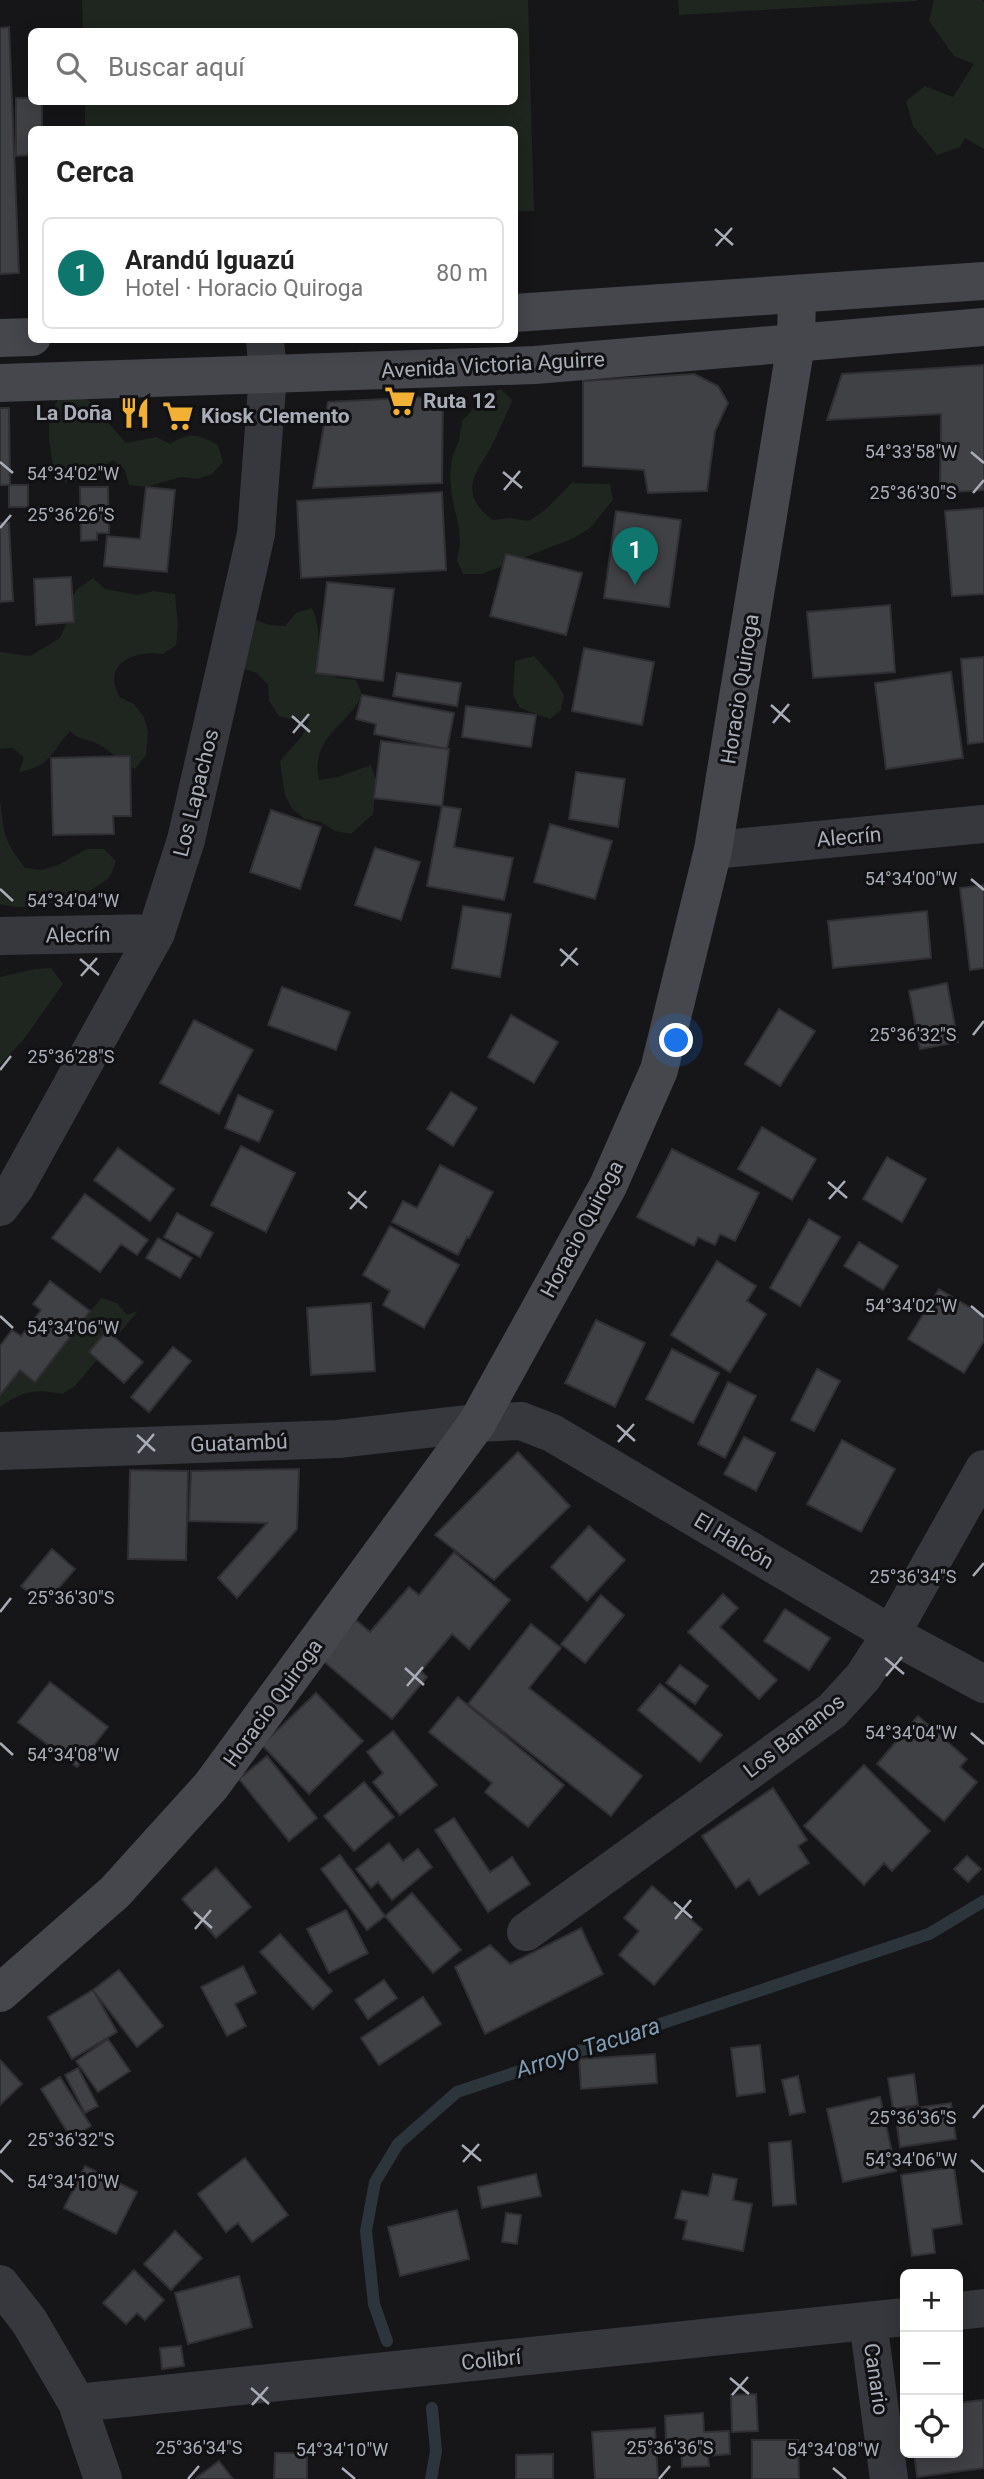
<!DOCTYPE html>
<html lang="es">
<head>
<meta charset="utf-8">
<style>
  body { margin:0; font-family:Roboto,sans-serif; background:#f2f2f2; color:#222 }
  .controls { position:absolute; right:21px; bottom:21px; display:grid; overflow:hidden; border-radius:10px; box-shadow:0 4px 18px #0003 }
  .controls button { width:63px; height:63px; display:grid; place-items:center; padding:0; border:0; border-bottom:2px solid #e0e0e0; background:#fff; color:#222; font:35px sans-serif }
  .you { position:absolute; left:677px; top:1041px; width:24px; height:24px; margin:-18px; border:5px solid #fff; border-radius:50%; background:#1a73e8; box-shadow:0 0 0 10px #1a73e833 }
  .badge { display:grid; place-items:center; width:46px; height:46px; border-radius:50%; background:#0f766e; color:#fff; font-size:23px; font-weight:700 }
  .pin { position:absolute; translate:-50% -58px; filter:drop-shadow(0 2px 4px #0008) }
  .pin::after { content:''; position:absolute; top:37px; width:24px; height:21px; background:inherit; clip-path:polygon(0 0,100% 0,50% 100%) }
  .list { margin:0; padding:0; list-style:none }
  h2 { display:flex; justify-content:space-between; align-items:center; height:91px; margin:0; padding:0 28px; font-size:30px }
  h2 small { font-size:23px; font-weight:400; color:#767676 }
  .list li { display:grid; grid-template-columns:46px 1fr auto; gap:21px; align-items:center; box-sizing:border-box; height:112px; margin:0 14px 14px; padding:0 14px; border:2px solid #e0e0e0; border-radius:10px }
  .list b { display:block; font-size:26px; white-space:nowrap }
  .list p { margin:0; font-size:23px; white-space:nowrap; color:#767676 }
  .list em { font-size:23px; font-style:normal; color:#767676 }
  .icon { flex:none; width:38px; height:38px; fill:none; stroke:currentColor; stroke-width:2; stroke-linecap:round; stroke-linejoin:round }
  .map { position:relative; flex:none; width:984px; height:2479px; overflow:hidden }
  .search { position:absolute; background:#fff; box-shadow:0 4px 18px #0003; left:28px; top:28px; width:490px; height:77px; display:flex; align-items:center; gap:18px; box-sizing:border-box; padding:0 24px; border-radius:10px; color:#767676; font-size:26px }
  .panel { position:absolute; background:#fff; box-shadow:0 4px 18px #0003; left:28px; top:126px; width:490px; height:217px; border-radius:10px }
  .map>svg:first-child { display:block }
</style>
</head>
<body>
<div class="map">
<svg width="984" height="2479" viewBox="0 0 984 2479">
  <rect width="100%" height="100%" fill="#161618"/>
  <path fill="#1e261f" d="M82,0H528L534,211H515L514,130L85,129V102H514V32L83,31Z
    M678,0H917V1L679,15Z
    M934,0H982L984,2V149L965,138L960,147L937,155L913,126L906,101L925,86L953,97L974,64L954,56L929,21Z
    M501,389L512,400C507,415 499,430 492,445C485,461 469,475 473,495C475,505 485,514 493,520L510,518L529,521L545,510L572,483L610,484L613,500L590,528L574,538L482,574H463L457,560L460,544L459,528L452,497L450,477L452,458L459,440L462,421L485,396Z
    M65,390L81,392L126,443L156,437L170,444C190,432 197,434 218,445L223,462L212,474L197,479L181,477L146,487L129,485L125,470L113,460L86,478L66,483L54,472L49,440V422L54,406Z
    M93,578L105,589L137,595L154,591L175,594L178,626L176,645L163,654C145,651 114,656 114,680C114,685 118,692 119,697L134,704L144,717L148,732L146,755L135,769C120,762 109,749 96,743C84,738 81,741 70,731C50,753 52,766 19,772L24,757L12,748L0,749V652L30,656L60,638L68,620L67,601L79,588Z
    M312,608C324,635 314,646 322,669L337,678L356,680L362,695C347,727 310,737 319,780L338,777L371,765L376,781L373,814L351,834L335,831L321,822L305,819L292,809L285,795L280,761L302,736L310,720H295L279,716L269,701L268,685L257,673L242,668L254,619L269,625L285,626L296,613Z
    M534,656L556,681L564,695L561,710L550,719L520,708L513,695L515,661Z
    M0,802C3,813 2,827 6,837C10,849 18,858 25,868L42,870L58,865L87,849H104L116,861C114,865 113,872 110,876C91,898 27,914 0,904Z
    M51,968L63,984L24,1039L0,1065V977L35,969Z
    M102,1298L117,1303L127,1315L138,1311L75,1386L62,1394C36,1388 22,1391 0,1407V1376L90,1311Z"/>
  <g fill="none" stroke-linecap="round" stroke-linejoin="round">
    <path stroke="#2c353c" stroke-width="12" d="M387,2341L374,2304L366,2231L375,2182L398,2144L457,2092L929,1934L984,1901
      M431,2479L436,2451L432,2408"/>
  </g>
  <path fill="#404145" stroke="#303034" stroke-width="2" d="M9,27L19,273L0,274V28Z
    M16,98H32V102H42V130H32V155L16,156Z
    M984,365V490L940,493L941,414L827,420L842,374Z
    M694,374L718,386L728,403L715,431L707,491L648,493L644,470L583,466V381Z
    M443,396L442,483L313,488L328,402Z
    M0,408H9L10,485H0Z
    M9,485H28V507H9Z
    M80,487H108L109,533H97V540L81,541Z
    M146,487L175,490L167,572L104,566L107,536L140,539Z
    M442,492L446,570L301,578L297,501Z
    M984,508V594L952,596L945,511Z
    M616,511L681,520L669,607L604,598Z
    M0,523H9L13,601L0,602Z
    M506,554L582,573L566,635L490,616Z
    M71,577L74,622L36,625L34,579Z
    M327,582L394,589L383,681L316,673Z
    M890,605L895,672L813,678L807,612Z
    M584,648L654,662L642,725L572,711Z
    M984,657V742L968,744L961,659Z
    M951,672L963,758L886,769L875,683Z
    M397,673L461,683L457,706L393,696Z
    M362,695L454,713L447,749L374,734L376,724L356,719Z
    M466,706L536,715L531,747L462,737Z
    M381,741L449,749L442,806L374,798Z
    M130,756L131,816H113L114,834L53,835L51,758Z
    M576,772L625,779L618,827L569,819Z
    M442,806L461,809L454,847L513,858L504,900L427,886Z
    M271,810L321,827L300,889L250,872Z
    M550,824L612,841L595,899L534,882Z
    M375,848L420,862L401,920L355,905Z
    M984,885V968L970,970L960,888Z
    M463,906L511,914L500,977L452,968Z
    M927,911L931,958L833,968L828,921Z
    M947,983L958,1042L920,1049L909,991Z
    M282,987L350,1012L336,1050L268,1025Z
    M779,1009L815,1031L780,1086L745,1064Z
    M511,1015L558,1042L534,1083L488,1057Z
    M194,1020L253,1050L219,1114L160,1083Z
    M451,1092L477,1108L453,1146L427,1129Z
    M238,1095L273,1111L259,1142L225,1128Z
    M762,1127L816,1159L792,1200L738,1169Z
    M241,1146L295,1173L266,1232L211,1205Z
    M118,1148L174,1189L150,1221L94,1180Z
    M672,1149L759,1193L735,1241L720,1234L715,1245L698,1237L694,1246L637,1217Z
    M887,1157L926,1179L902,1222L863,1199Z
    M440,1165L493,1192L469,1238L467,1237L458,1255L392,1222L403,1201L417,1208Z
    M85,1194L148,1240L137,1255L121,1244L100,1272L52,1238Z
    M177,1213L213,1233L200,1257L164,1237Z
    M809,1219L840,1237L800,1306L770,1288Z
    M390,1226L459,1265L424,1328L383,1305L390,1291L363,1275Z
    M158,1238L192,1258L180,1278L146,1258Z
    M859,1242L898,1266L883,1290L844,1266Z
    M717,1261L756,1286L747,1301L766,1314L730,1372L671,1335Z
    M50,1281L90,1311L35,1382L20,1370L0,1395V1346L12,1330L21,1336L41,1310L33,1304Z
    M939,1289L984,1316V1341L964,1373L908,1339Z
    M371,1303L375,1371L311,1375L307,1308Z
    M596,1320L645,1343L615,1407L565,1383Z
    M107,1331L143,1362L124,1383L89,1352Z
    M173,1347L191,1361L149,1412L131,1397Z
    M672,1349L719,1373L693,1423L646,1399Z
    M817,1369L840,1381L814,1431L791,1420Z
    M728,1382L756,1396L725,1458L698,1444Z
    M744,1437L775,1453L756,1491L724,1474Z
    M842,1440L895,1469L861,1532L807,1504Z
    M518,1452L570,1506L494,1580L435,1535Z
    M299,1469L297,1529L237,1598L218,1578L267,1523L189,1521L191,1471Z
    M130,1470L188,1471L186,1560L128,1559Z
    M589,1526L625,1560L587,1601L551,1567Z
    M52,1549L75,1569L44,1605L21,1586Z
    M454,1552L510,1600L469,1649L452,1634L421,1671L427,1677L392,1719L322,1660L356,1620L370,1632L409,1587L419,1595Z
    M723,1594L738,1608L720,1627L777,1680L759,1699L688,1632Z
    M601,1595L624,1615L585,1663L561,1644Z
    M785,1609L830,1638L809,1670L764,1641Z
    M531,1624L561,1648L529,1688L642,1776L611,1816L468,1704Z
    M680,1665L708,1686L695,1704L666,1683Z
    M50,1682L108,1727L77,1767L18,1722Z
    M660,1684L722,1735L700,1762L638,1710Z
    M316,1693L363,1741L309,1794L262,1745Z
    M458,1697L564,1785L528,1827L485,1792L492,1783L429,1732Z
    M918,1716L967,1759L960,1767L977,1782L944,1821L877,1764Z
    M393,1731L437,1785L400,1815L373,1782L383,1773L367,1752Z
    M267,1756L317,1818L289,1841L239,1779Z
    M864,1765L930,1831L892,1871L884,1863L864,1885L804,1826Z
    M364,1782L394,1817L354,1851L324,1816Z
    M773,1788L807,1840L798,1846L809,1863L759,1895L749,1879L736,1888L702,1836Z
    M454,1818L490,1872L512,1857L530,1884L488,1912L435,1830Z
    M389,1843L403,1861L418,1849L432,1867L392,1900L378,1882L371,1888L356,1869Z
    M340,1855L385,1916L367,1930L321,1869Z
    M967,1856L981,1869L968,1882L954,1869Z
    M216,1868L251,1907L216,1938L182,1899Z
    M652,1886L702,1929L654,1985L619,1955L639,1931L624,1918Z
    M412,1893L461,1950L433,1973L385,1916Z
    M346,1910L368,1953L329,1973L307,1929Z
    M581,1928L603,1974L485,2034L455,1967L490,1945L510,1964Z
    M280,1934L332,1991L313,2009L260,1952Z
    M243,1966L256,1993L235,2004L246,2026L227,2036L201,1987Z
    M119,1970L163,2026L137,2047L93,1990Z
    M384,1980L397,1998L368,2019L355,2000Z
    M93,1990L117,2032L72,2059L48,2017Z
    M423,1997L441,2024L379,2065L361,2038Z
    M108,2039L130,2071L98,2092L76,2061Z
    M760,2045L765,2092L737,2096L731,2048Z
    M655,2054L657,2083L581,2089L579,2059Z
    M0,2060L22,2084L0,2105Z
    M78,2068L98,2106L85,2113L65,2075Z
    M914,2074L918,2105L893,2109L888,2078Z
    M798,2076L805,2112L790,2115L782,2080Z
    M60,2077L91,2126L71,2138L41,2089Z
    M880,2097L896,2171L843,2182L827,2109Z
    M951,2103L956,2139L900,2147L897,2126L908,2124L906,2109Z
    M791,2141L796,2204L773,2206L769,2143Z
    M245,2158L288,2215L252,2242L238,2223L226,2232L198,2194Z
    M85,2166L137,2192L116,2234L64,2208Z
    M954,2167L962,2224L932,2229L935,2253L912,2256L901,2175Z
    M536,2174L541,2196L482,2208L478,2187Z
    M713,2174L737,2179L733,2200L752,2204L743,2251L683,2239L687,2221L675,2218L682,2191L708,2196Z
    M457,2210L469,2259L400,2276L388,2227Z
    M506,2213L521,2215L517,2244L502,2242Z
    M175,2231L202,2258L171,2290L144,2264Z
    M134,2270L164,2300L145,2320L137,2313L126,2324L103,2303Z
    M239,2276L252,2327L188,2344L175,2293Z
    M181,2346L184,2366L162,2369L160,2348Z
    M756,2394L758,2431L732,2432L731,2395Z
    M983,2400L984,2468L917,2477L914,2453H958V2403Z
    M703,2413L704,2432L729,2431L730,2454L708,2456L709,2466L682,2467L681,2440L666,2441L665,2416Z
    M655,2428L658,2479H595L592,2432Z
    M752,2440H798L799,2479H752Z
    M275,2453H307V2479H274Z
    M553,2454V2479H516V2455Z
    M219,2461L233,2479H195Z"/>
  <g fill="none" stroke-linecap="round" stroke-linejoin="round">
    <path stroke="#37383d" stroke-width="38" d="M713,850L984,824
      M0,936L156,933
      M0,1207L16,1186L156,933L186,840L256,534L268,374L265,340
      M0,1451L338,1439L477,1423L521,1421L552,1433L891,1634L984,1684
      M526,1932L832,1711L863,1677L891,1634L984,1469
      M0,2284L29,2321L77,2403L103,2479
      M958,2311L984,2308
      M868,2321L889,2479
      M77,2403L905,2317"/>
    <path stroke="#45474d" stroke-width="38" d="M514,313L984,281
      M0,338L32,337
      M0,383L535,365L984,327
      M0,1993L115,1892L211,1786L477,1423L608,1186L659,1070L713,850L796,344L797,294"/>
  </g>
  <path fill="none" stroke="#a8adb8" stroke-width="2.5" d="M715,229L733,245M716,246L732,228M971,452L984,463M0,462L13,473M503,472L522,488M504,490L520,471M973,493L984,480M0,528L11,515M771,705L790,722M292,716L310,732M773,723L789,704M293,733L309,714M971,879L984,890M0,889L13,901M560,949L578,965M80,959L99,975M561,966L577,948M81,976L97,958M973,1035L984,1021M0,1070L11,1056M828,1182L847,1198M348,1192L367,1208M829,1199L845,1181M350,1209L366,1191M971,1306L984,1317M0,1316L13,1328M617,1425L635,1441M137,1435L155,1451M618,1442L634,1424M138,1453L154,1434M973,1576L984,1563M0,1612L11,1598M885,1658L904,1674M405,1668L424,1685M886,1676L902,1657M407,1686L423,1667M971,1733L984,1744M0,1743L13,1755M674,1902L692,1918M194,1912L212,1928M675,1919L691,1900M195,1929L211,1910M973,2118L984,2105M462,2145L481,2161M0,2153L11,2140M971,2160L984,2172M463,2162L479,2144M0,2170L13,2182M730,2378L749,2394M251,2388L269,2404M732,2395L748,2377M252,2405L268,2387M342,2468L355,2479M833,2468L846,2479M188,2479L199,2466M659,2479L670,2466"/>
  <defs>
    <symbol id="supermarket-bare" viewBox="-9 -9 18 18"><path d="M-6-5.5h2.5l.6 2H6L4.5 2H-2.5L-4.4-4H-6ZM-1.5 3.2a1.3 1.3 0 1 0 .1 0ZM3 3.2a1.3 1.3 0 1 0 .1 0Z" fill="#f2b134" stroke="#111113" stroke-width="2.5" paint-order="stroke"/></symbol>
    <symbol id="restaurant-bare" viewBox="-9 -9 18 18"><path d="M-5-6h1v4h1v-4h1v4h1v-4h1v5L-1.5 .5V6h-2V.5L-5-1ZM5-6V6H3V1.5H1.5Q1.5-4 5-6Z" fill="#f2b134" stroke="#111113" stroke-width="2.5" paint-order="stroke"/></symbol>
  </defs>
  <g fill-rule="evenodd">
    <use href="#supermarket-bare" x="378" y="379" width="44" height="44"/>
    <use href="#restaurant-bare" x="113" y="391" width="44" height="44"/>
    <use href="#supermarket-bare" x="156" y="394" width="44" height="44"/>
  </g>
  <g text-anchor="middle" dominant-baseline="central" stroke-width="6" stroke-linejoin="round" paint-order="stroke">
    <g font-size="21" fill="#a8adb8" stroke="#111113">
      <text transform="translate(493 365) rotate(-3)">Avenida Victoria Aguirre</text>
      <text transform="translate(740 689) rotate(-81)">Horacio Quiroga</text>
      <text transform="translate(196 793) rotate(-76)">Los Lapachos</text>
      <text transform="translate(849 837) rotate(-5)">Alecrín</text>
      <text transform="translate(78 935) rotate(-1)">Alecrín</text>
      <text transform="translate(582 1229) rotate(-62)">Horacio Quiroga</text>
      <text transform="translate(239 1443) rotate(-2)">Guatambú</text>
      <text transform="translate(734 1541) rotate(31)">El Halcón</text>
      <text transform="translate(273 1703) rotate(-54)">Horacio Quiroga</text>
      <text transform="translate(794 1736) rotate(-38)">Los Bananos</text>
      <text transform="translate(491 2360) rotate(-6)">Colibrí</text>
      <text transform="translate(876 2379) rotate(82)">Canario</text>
    </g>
    <g font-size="21" font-weight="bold" fill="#a8adb8" stroke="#111113" text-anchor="start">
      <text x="423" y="401">Ruta 12</text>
      <text x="112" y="413" text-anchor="end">La Doña</text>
      <text x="201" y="416">Kiosk Clemento</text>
    </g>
    <g font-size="23" font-style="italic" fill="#7f9bb3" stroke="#111113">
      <text transform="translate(588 2048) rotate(-18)">Arroyo Tacuara</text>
    </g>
  </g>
  <g font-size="18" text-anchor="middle" fill="#a8adb8" stroke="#111113" stroke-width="6" stroke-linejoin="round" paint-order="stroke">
    <text x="911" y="458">54°33'58"W</text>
    <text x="73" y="480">54°34'02"W</text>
    <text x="913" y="499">25°36'30"S</text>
    <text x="71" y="521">25°36'26"S</text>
    <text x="911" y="885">54°34'00"W</text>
    <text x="73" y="907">54°34'04"W</text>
    <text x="913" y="1041">25°36'32"S</text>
    <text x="71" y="1063">25°36'28"S</text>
    <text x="911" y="1312">54°34'02"W</text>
    <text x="73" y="1334">54°34'06"W</text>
    <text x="913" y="1583">25°36'34"S</text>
    <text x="71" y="1604">25°36'30"S</text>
    <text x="911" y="1739">54°34'04"W</text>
    <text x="73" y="1761">54°34'08"W</text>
    <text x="913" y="2124">25°36'36"S</text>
    <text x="71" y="2146">25°36'32"S</text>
    <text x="911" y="2166">54°34'06"W</text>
    <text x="73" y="2188">54°34'10"W</text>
    <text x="199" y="2454">25°36'34"S</text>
    <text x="670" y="2454">25°36'36"S</text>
    <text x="342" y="2456">54°34'10"W</text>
    <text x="833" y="2456">54°34'08"W</text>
  </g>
</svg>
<div class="controls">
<button>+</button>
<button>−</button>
<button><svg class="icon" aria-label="locate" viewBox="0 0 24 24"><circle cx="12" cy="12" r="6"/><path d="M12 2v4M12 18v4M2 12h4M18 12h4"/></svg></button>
</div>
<div class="you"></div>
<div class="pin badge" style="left:635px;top:585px">1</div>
<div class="search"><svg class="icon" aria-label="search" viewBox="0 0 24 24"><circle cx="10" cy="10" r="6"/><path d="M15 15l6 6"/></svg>Buscar aquí</div>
<section class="panel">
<h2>Cerca<small></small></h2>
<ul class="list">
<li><span class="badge">1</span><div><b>Arandú Iguazú</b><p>Hotel · Horacio Quiroga</p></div><em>80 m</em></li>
</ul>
</section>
</div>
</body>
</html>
